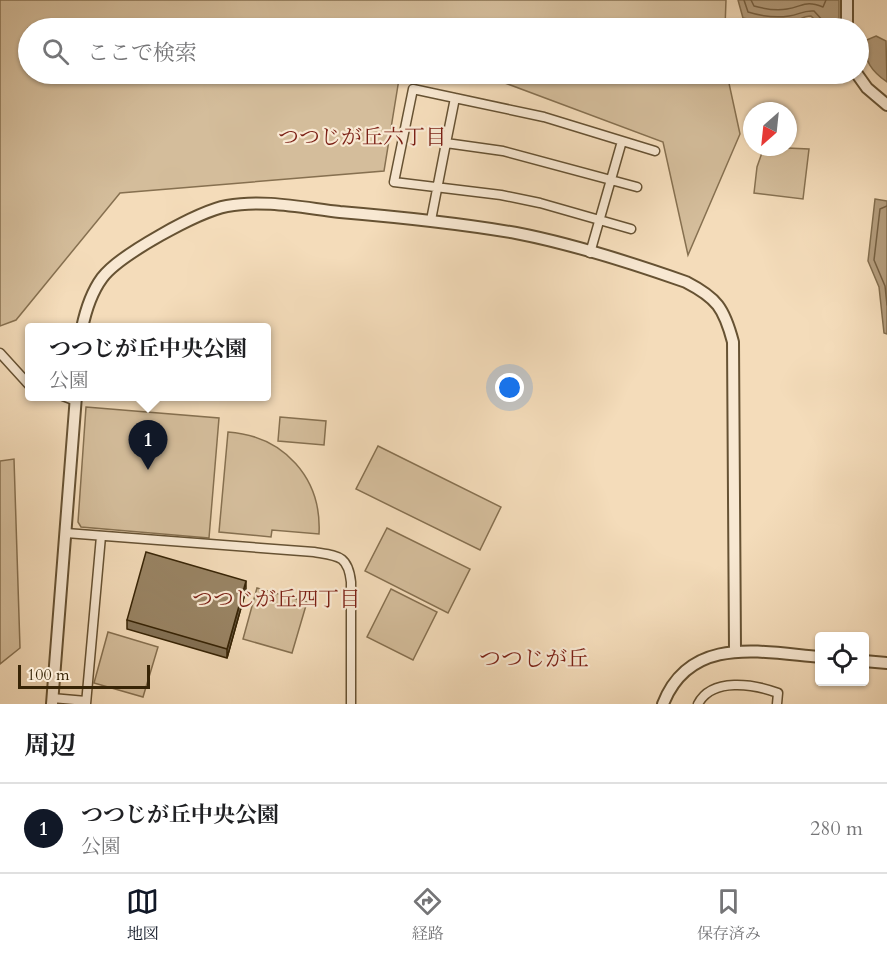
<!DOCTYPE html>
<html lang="ja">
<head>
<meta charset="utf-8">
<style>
  body { margin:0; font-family:Cardo,"Noto Serif JP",serif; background:#f2f2f2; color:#202124 }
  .controls { position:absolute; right:18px; bottom:18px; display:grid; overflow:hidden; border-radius:6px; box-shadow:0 2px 4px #0004 }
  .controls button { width:54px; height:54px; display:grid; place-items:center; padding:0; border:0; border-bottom:2px solid #e0e0e0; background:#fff; color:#202124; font:30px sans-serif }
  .compass { position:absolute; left:743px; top:102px; width:54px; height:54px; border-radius:50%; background:#fff; box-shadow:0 2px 4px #0004; rotate:207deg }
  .scale { position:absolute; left:18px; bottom:15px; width:132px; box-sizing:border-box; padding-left:6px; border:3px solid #372406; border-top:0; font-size:16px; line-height:21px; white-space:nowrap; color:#372406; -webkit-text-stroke:4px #f8e8d2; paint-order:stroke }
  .you { position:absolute; left:510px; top:388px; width:21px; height:21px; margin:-15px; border:4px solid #fff; border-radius:50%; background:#1a73e8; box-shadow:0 0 0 9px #1a73e833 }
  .badge { display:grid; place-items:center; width:39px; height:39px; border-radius:50%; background:#111827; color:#fff; font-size:20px; font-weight:700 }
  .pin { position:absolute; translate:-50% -50px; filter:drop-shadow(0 2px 3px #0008) }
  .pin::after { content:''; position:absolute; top:32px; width:21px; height:18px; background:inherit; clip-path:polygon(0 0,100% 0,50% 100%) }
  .popup { position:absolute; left:25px; top:323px; width:246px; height:78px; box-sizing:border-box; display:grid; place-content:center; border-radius:6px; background:#fff; filter:drop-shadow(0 2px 4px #0005); font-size:20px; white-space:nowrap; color:#757577 }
  .popup b { font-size:22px; color:#202124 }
  .popup::after { content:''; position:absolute; left:50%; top:100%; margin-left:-12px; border:12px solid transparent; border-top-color:#fff }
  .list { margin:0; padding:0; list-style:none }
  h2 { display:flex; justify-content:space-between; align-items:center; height:78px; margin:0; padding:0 24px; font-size:26px }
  h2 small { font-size:20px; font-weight:400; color:#757577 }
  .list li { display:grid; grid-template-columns:39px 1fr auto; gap:18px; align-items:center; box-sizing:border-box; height:90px; padding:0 24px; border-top:2px solid #e0e0e0 }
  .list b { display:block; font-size:22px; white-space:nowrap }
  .list p { margin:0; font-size:20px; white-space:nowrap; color:#757577 }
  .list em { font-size:20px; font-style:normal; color:#757577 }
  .icon { flex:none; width:33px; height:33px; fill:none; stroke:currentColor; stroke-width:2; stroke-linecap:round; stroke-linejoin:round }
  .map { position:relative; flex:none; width:887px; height:704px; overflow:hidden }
  .search { position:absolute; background:#fff; box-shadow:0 2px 4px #0004; left:18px; right:18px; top:18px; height:66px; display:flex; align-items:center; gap:15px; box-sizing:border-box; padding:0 21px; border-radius:33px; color:#757577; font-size:22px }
  .sheet { height:168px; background:#fff }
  nav { display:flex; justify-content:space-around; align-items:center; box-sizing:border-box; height:84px; border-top:2px solid #e0e0e0; background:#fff; font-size:16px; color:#757577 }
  nav a { display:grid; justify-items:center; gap:3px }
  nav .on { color:#111827 }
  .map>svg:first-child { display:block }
</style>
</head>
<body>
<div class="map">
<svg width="887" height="704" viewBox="0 0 887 704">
  <rect width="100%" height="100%" fill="#f4dcba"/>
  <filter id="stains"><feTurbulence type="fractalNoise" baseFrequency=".00333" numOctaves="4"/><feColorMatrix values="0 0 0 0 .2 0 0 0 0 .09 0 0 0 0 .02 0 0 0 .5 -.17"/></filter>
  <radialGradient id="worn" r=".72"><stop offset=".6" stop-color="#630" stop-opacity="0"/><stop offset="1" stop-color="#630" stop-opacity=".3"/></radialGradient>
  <path fill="#d4bd9b" stroke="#867050" stroke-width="1.5" d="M0,0H726L725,28H28V74H420L399,79L384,171L120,193L16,320L0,326Z
    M481,74H727L740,134L688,255L663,142Z
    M764,147L809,149L803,199L754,193L757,167Z
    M86,407L219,418L209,538L81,527L78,522Z
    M280,417L326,421L324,445L278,441Z
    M228,432C284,436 322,478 319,534L272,530L271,537L219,532Z
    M378,446L501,507L480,550L356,489Z
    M14,459L20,648L0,664V461Z
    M387,528L470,569L448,613L365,571Z
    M257,588L307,602L292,653L243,639Z
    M391,589L437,612L413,660L367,637Z
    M108,632L158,647L143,697L94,683Z"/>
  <path fill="#b49d7d" stroke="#826d4d" stroke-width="1.5" d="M738,0H839V25L837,28H823L811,16C803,16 800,20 793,22C778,26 758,21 743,18Z
    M876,36L886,41L887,82C871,71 866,62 862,42Z
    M875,199L887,201V334L884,333L879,287L868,261Z"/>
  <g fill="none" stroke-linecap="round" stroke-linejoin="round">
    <path stroke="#766042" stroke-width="1.5" d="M744,0L748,12C761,16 776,18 789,16C799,15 803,10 814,11L825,23L826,28
      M751,0L754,6C765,9 777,11 787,9C804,6 805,0 823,7L826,0
      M887,206L880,209L874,260L885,286L887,305"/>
    <defs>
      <path id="minor" d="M455,98L544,117L655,151
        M446,143L455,98L413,89L394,182L501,195L540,203L631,229
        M431,220L446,143L503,151L637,187
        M590,253L622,141
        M0,353L30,386
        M63,396L76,401
        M66,533L314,552C338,556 348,555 351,582V704
        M52,698L86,701
        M86,704L101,536
        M698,704C712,677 754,684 778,693L777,704"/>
      <path id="tertiary" d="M847,28V0
        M857,74L867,88L887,105
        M82,328C86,309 91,293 102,278C119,255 199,211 227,206C263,199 304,208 340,212C399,217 458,223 516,233C573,244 632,263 686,282C717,298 724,308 733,342L735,651
        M864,661L887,663
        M52,704L76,396
        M663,704C690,635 760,652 820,657"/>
    </defs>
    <use href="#minor" stroke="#665233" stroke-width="11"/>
    <use href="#tertiary" stroke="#665233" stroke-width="14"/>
    <use href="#minor" stroke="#f8e8d2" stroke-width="8"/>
    <use href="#tertiary" stroke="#f8e8d2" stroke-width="10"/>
  </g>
  <path fill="#847256" stroke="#372406" stroke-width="1.5" d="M246,590L227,658L127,629V620Z"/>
  <path fill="#6b5c46" stroke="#372406" stroke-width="1.5" d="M246,581V590L227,658V649Z"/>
  <path fill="#998464" stroke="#372406" stroke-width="1.5" d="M146,552L246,581L227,649L127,620Z"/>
  <g text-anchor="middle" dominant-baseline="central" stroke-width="4.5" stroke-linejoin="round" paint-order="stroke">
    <g font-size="21" fill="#7a1f14" stroke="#f8e8d2">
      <text x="362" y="137">つつじが丘六丁目</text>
      <text x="276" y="599">つつじが丘四丁目</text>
    </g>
    <g font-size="22" fill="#7a1f14" stroke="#f8e8d2">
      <text x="534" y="659">つつじが丘</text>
    </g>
  </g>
  <rect width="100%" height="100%" filter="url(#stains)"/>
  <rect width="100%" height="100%" fill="url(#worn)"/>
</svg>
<div class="controls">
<button><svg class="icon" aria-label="locate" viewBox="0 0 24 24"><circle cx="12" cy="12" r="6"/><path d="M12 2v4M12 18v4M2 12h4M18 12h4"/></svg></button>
</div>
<svg class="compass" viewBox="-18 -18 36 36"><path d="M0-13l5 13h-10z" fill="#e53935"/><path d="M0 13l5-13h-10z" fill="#757577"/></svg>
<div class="scale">100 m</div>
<div class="you"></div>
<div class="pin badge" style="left:148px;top:470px">1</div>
<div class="popup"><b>つつじが丘中央公園</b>公園</div>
<div class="search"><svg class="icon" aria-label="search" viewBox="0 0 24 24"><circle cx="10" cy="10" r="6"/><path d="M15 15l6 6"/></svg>ここで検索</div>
</div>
<section class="sheet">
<h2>周辺<small></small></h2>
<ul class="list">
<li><span class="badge">1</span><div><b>つつじが丘中央公園</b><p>公園</p></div><em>280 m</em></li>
</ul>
</section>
<nav>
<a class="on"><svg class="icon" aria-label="map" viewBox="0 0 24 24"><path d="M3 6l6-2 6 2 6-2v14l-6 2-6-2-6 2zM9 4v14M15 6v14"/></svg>地図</a>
<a><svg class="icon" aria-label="directions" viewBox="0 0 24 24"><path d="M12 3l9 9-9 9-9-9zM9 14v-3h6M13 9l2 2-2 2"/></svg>経路</a>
<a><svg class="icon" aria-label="saved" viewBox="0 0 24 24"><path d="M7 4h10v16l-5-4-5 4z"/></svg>保存済み</a>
</nav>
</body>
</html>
